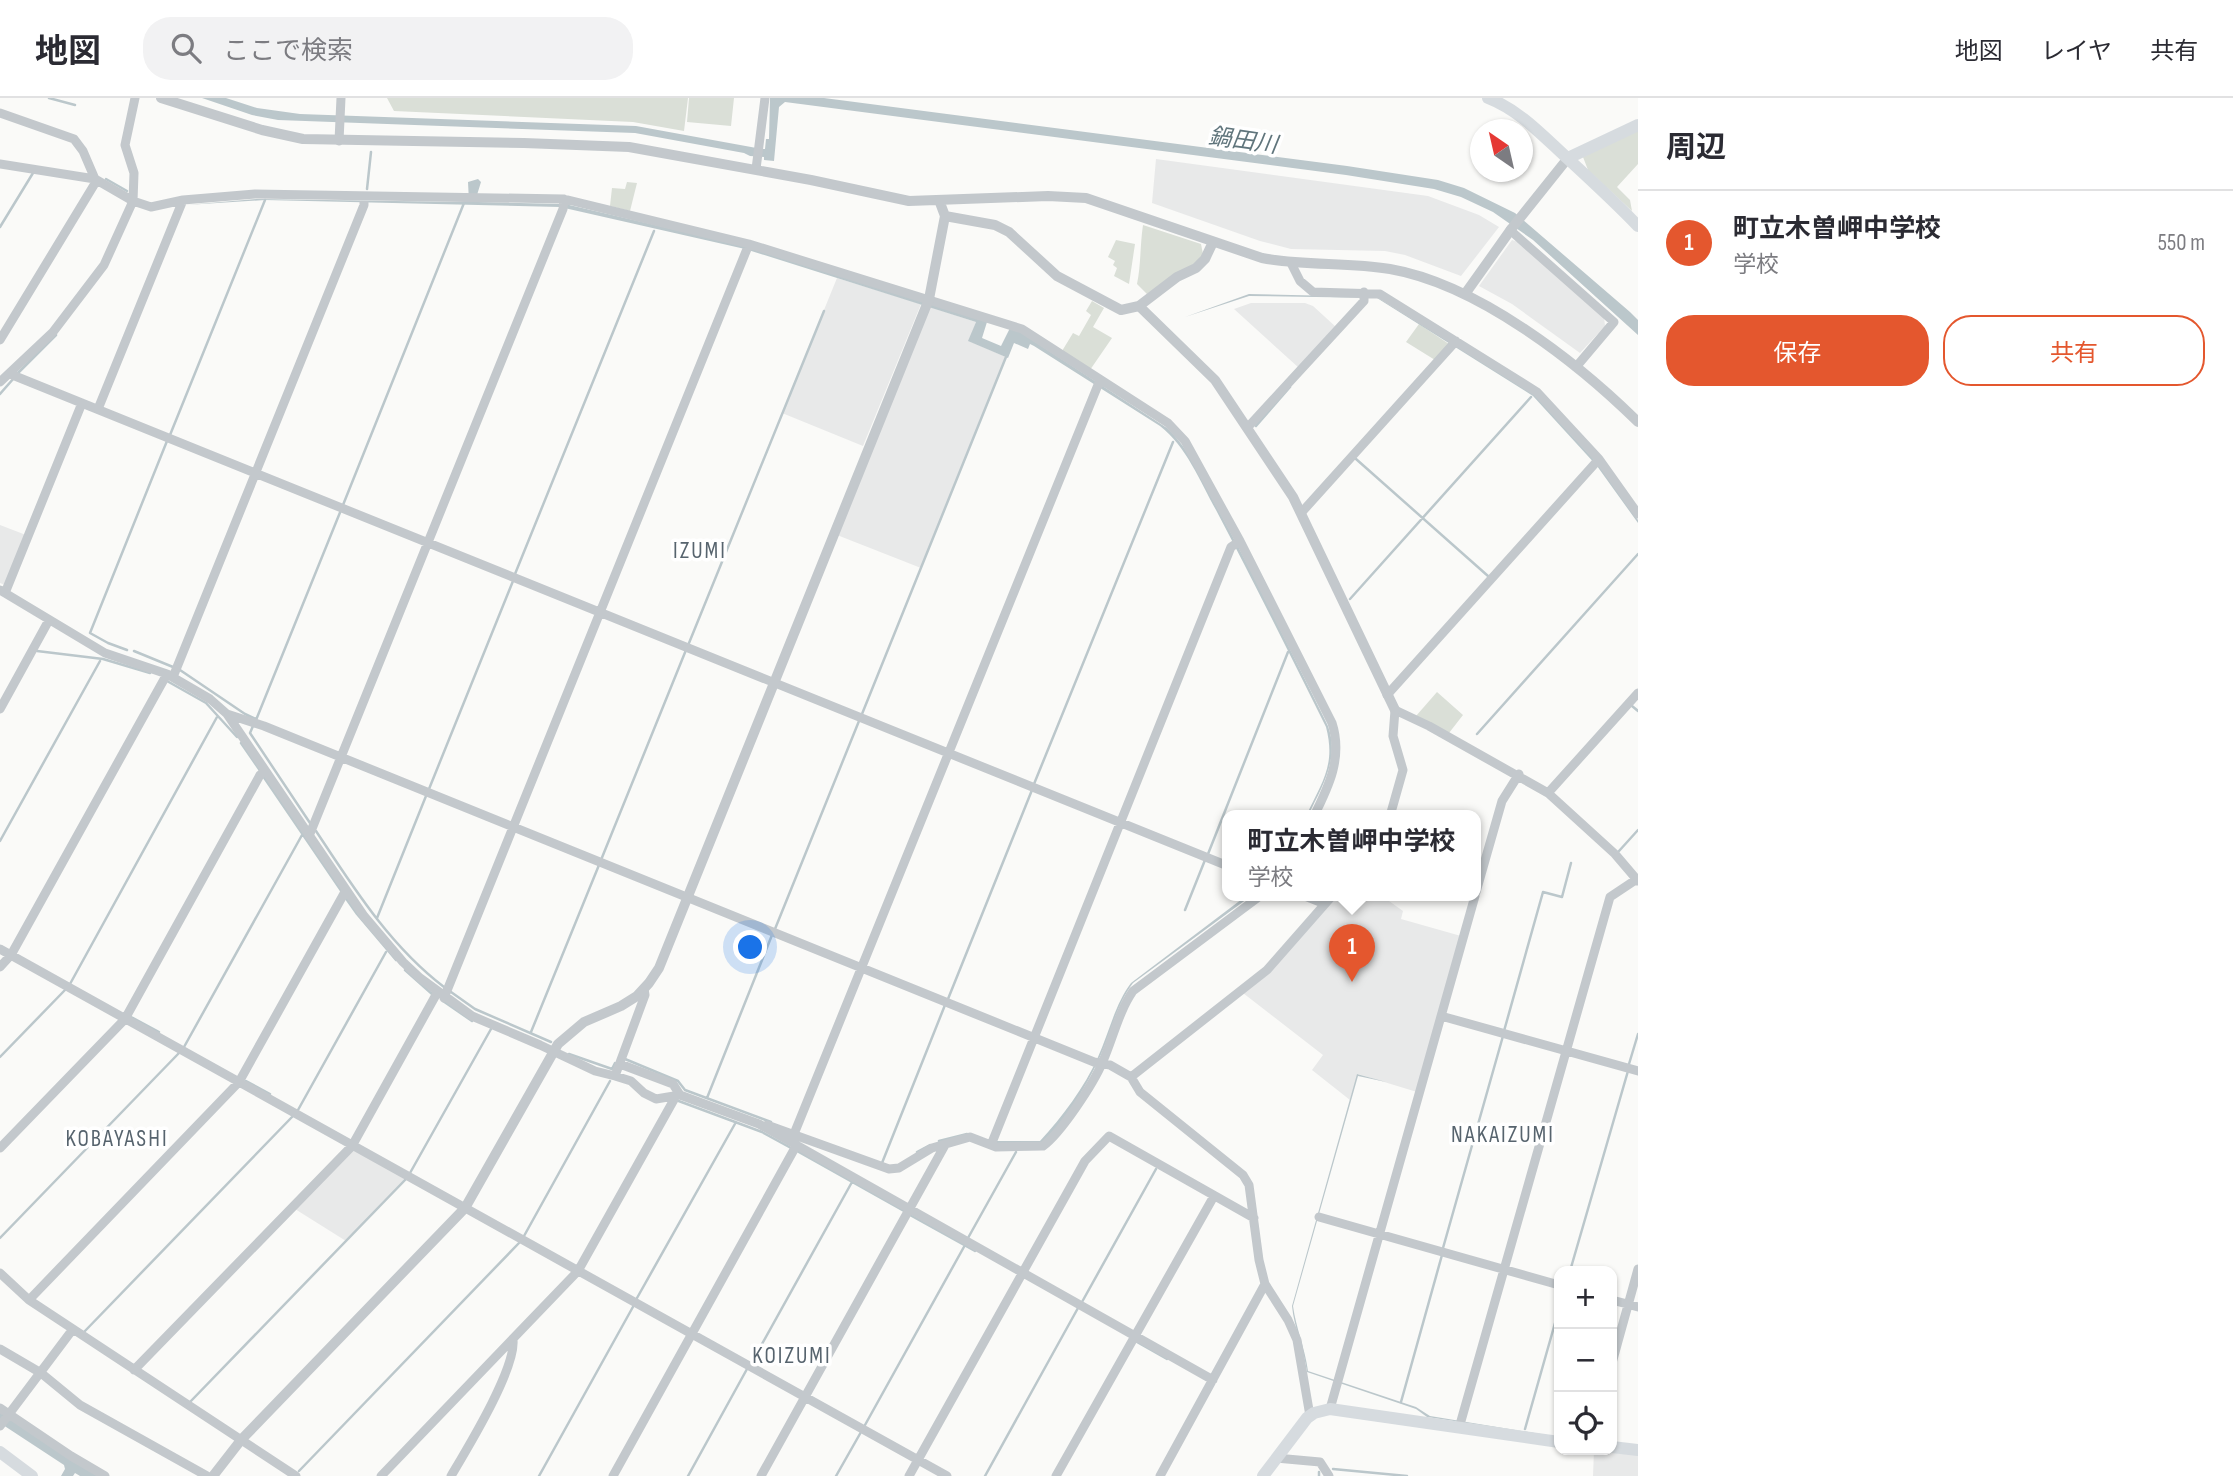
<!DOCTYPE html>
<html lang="ja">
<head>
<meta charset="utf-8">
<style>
  body { margin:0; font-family:"Sofia Sans Condensed","Noto Sans JP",sans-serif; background:#f2f2f3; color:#2b2b33 }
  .controls { position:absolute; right:21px; bottom:21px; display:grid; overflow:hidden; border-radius:14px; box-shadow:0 2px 5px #0004 }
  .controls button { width:63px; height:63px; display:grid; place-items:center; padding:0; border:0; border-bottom:2px solid #e1e1e2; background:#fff; color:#2b2b33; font:35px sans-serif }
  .compass { position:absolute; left:1470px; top:21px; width:63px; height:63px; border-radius:50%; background:#fff; box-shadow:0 2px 5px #0004; rotate:326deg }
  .you { position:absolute; left:751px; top:850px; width:24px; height:24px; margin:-18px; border:5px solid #fff; border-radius:50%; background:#1a73e8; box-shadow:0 0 0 10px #1a73e833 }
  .badge { display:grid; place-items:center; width:46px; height:46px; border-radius:50%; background:#e4572e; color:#fff; font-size:23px; font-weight:700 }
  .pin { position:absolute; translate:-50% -58px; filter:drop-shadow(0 2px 4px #0008) }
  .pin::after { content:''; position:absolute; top:37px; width:24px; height:21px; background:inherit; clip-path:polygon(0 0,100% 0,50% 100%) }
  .popup { position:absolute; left:1222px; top:712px; width:259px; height:91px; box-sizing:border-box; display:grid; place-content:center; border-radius:14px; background:#fff; filter:drop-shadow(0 2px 5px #0005); font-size:23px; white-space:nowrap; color:#7c7c81 }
  .popup b { font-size:26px; color:#2b2b33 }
  .popup::after { content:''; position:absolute; left:50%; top:100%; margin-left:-14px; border:14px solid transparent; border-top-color:#fff }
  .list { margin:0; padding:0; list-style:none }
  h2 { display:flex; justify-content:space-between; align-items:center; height:91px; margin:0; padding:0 28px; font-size:30px }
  h2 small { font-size:23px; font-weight:400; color:#7c7c81 }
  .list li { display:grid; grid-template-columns:46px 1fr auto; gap:21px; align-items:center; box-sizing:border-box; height:105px; padding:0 28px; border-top:2px solid #e1e1e2 }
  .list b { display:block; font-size:26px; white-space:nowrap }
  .list p { margin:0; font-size:23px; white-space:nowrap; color:#7c7c81 }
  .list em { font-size:23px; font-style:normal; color:#7c7c81 }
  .actions { display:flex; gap:14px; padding:21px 28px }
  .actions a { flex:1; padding:16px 0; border:2px solid #e4572e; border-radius:28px; text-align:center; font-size:24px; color:#e4572e }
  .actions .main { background:#e4572e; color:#fff }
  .icon { flex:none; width:38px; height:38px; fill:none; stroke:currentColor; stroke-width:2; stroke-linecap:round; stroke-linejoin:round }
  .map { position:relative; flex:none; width:1638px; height:1378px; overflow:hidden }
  header { display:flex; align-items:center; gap:42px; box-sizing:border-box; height:98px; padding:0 35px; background:#fff; border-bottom:2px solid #e1e1e2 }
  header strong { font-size:33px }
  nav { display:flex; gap:38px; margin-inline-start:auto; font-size:24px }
  .search { width:490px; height:63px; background:#f2f2f3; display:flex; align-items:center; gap:18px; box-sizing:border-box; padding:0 24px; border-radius:28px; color:#7c7c81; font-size:26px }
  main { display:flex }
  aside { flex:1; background:#fff }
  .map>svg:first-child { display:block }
</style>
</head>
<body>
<header>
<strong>地図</strong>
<div class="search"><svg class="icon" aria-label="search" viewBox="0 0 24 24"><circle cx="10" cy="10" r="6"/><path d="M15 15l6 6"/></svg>ここで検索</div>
<nav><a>地図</a><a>レイヤ</a><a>共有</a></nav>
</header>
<main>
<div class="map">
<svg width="1638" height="1378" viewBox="0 0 1638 1378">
  <rect width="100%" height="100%" fill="#fafaf8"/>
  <path fill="#e8e9e9" d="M1156,61L1428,98L1479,117L1499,129L1461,178L1405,157L1385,153L1291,151L1260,143L1152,105Z
    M1512,142L1518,144L1604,219L1605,228L1580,255L1512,206L1479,188Z
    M837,180L921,206L863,348L782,315Z
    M1251,205H1305L1313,208L1336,229L1299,270L1234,211Z
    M930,209L976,224L969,243L1006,259L921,470L837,437Z
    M0,427L26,437L5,487L0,485Z
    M1336,798H1382L1403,813L1401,821L1461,838L1417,994L1358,976L1350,1002L1312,972L1323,957L1243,895Z
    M353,1052L406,1081L346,1143L295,1111Z
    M1594,1352L1638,1356V1378H1593Z"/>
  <path fill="#dadfd7" d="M387,0H688L684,33L633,24L394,13Z
    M689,0H734L731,28L687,24Z
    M1638,32V66L1617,89L1630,102L1632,113L1588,72L1583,59Z
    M627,84L637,85L630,113L610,108L612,90L625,91Z
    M1143,127L1201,146L1203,156L1200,162L1147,196L1137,186C1141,167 1140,147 1143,127Z
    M1116,142L1135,146L1129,186L1114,178L1117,170L1113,167L1115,163L1108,159Z
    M1092,203L1104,210L1093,229L1112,240L1090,272L1062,253L1073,235L1079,238L1091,217L1086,213Z
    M1419,226L1449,246L1435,262L1406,244Z
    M1437,594L1463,617L1449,635L1416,618Z"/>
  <path fill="#bbc7cb" d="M202,0H226L257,10L300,16L636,28L762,51H765L766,41H769L770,0H824L1347,68L1438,82L1464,90L1515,115L1630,214L1638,222V237L1533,142L1493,114L1461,99L1434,91L1346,77L785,4L779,9L774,63L764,62V59L750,58L744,55L635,35L278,22L252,17Z
    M478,81L481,84L477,97L478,104L565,106L745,148L987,224L982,240L1001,248L1010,230L1020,234L1167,330C1190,351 1203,384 1218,411C1257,482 1292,555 1328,628C1340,661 1322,688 1308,718H1306C1322,684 1336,667 1326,629C1290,557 1254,484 1216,412C1200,383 1186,348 1160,328L1034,248L1030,246L1028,251L1014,245L1008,260L968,243L976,224L745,151L560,109L265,102L186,107L256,101L466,104H469L468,84Z
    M1249,196L1377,199L1534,296L1599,367L1638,422V425L1597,368L1533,298L1377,200L1249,198L1185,219Z
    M1246,798H1251L1133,885C1116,907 1111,936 1099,961C1088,985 1061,1032 1039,1046L996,1045V1043H1040C1063,1018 1084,990 1098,959C1109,935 1115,906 1131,885Z
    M1357,976L1386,984L1358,978L1293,1208C1296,1230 1305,1250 1308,1273L1416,1309L1430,1318L1559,1339L1427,1319L1416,1311L1307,1274C1304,1251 1294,1230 1292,1208Z
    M0,1314L100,1378H80L75,1375L73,1378H61L65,1371L64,1367L0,1325Z"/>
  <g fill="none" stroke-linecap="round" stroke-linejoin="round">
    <path stroke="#bbc7cb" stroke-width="2.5" d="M49,0L75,7
      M106,81L127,93
      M367,91L371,54
      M0,129L33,75
      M16,277L56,237
      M0,296L14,280
      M1256,328L1290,289
      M170,337L265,102
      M1356,361L1488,478
      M343,407L464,105
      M515,476L654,133
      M1350,501L1531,299
      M689,545L824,213
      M127,552L108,545L90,535L167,343
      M37,553L103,561L150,575
      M134,553L173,569
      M180,572L245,616L256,621
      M167,583L206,605L237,639
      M1632,608L1638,613
      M862,616L1006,259
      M256,622L341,412
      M253,628L250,635L310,725
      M1477,636L1638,456
      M241,645L261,674
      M263,678L342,794
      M1034,686L1173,344
      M429,691L513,483
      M316,733C353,789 390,848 444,889
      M0,743L100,563
      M1619,753L1638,732
      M1208,756L1288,554
      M601,762L686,552
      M345,799L357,816L396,862
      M1185,812L1205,762
      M377,820L426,698
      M775,831L859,623
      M405,872L432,896
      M70,886L217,619
      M451,894L475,911L551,944
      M948,901L1032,692
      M443,903L472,923
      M131,919L159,934
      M1504,933L1543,794L1562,799L1571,765
      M531,934L599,767
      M184,949L302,737
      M569,956L612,971L615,965
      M0,959L65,892
      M625,961L678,983L685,992L771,1024
      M1629,966L1638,936
      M246,983L270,996
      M707,1000L772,837
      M676,1002L762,1034L791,1050
      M298,1012L386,854
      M939,1043L967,1036
      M797,1053L904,1113
      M917,1054L930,1047
      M882,1065L945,907
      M410,1075L491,931
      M910,1117L975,1153
      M524,1138L610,983
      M0,1140L179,955
      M968,1140L1016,1054
      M1443,1150L1503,938
      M1570,1173L1628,973
      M637,1200L736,1024
      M1082,1204L1156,1071
      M84,1234L292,1019
      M1137,1244L1167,1261
      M752,1264L852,1084
      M190,1304L406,1081
      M1401,1304L1442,1157
      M865,1327L965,1147
      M1525,1331L1559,1211
      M1333,1371L1407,1378
      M299,1373L519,1145
      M539,1378L634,1207
      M688,1378L747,1271
      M836,1378L861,1334
      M985,1378L1078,1210
      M1319,1378V1374"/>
    <path stroke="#c3c8cc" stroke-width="9" d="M0,15L74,41L83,53L95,81L133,103L151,109L183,102L255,96L564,101L749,146L1022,231L1168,325L1185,343L1240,443L1332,625C1343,659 1329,688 1314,718
      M339,43L341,0
      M0,66L95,81
      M756,71L765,0
      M1510,132L1614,224L1576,269
      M1291,165L1300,183L1313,194L1380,196L1537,294L1599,361L1638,416
      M0,242L97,82
      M10,276L1228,768
      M0,284L53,234L104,167L133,103L134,75L125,47L135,0
      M98,311L183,102
      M1248,329L1364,203V194
      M1301,415L1456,243
      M0,492L105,555L167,576L210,601L227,616L364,818L403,864L420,880L472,918L540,947L595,973L615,978L645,897L644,891
      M5,495L82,305
      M173,579L364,107V98
      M1387,597L1599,361
      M0,611L49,522
      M227,616L264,628L1094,964L1110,967L1131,979L1140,994L1243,1077L1249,1087L1259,1162L1265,1186L1288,1222L1297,1242L1310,1318
      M1548,695L1638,595
      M1390,718L1403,672L1393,638L1395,612L1429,628L1548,695L1615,756L1638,783
      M309,738L563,111L564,101
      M1476,794L1502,703L1519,676
      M1305,798L1325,806
      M0,851L947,1378
      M0,869L11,857L167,576
      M444,900L749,146
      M1441,918L1638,973
      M620,966L673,986L680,997L759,1026L1213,1282
      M615,978L631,983L644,995L656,1001L680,997
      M1131,979L1267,872L1332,798
      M767,1027L889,1071L899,1070L932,1050L970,1039L996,1049L1043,1048C1061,1035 1094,985 1103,963C1113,940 1119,913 1133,893L1260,798
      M794,1036L1100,282
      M991,1047L1231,449L1240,443
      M0,1050L125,921L260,677L265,673
      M1319,1119L1559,1187
      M0,1175L29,1202
      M1612,1202L1638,1209
      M0,1251L41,1275L80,1307L207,1378
      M1612,1265L1638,1171
      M134,1272L352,1048L437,895
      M0,1310L71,1358L105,1378
      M1330,1311L1475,798
      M0,1328L73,1231
      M1459,1330L1610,799L1637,781
      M1276,1360L1320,1364L1329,1378
      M296,1378L29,1202L239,984L346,792
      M381,1378L578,1173L676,998
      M451,1378C467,1351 516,1271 513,1242
      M613,1378L796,1048
      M761,1378L945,1047
      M909,1378L1085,1063L1109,1038L1254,1120
      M1056,1378L1214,1098
      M1160,1378L1265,1186"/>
    <path stroke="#c3c8cc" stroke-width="10" d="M161,0L262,32L303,41L524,45L629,49L811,82L909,103L1048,98L1086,100L1262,160C1304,168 1347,164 1390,171C1477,186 1576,263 1638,324
      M945,118L995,127L1009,134L1057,178L1121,212L1139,208L1177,179L1196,170L1205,161L1213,144
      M1465,196L1512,130L1568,60
      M1139,208L1215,282L1293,399L1395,612
      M213,1378L241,1342L465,1110L558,946L584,924L621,908L637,898L649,885L659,870L929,201L945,118L939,102"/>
    <path stroke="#d6dbdf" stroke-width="12" d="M1488,0C1519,12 1542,37 1566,59C1591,82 1615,104 1638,128
      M1568,60L1638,27
      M1612,1349L1638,1352
      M0,1354L32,1378
      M1263,1378L1307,1320L1314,1315L1330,1311L1559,1344"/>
  </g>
  <g text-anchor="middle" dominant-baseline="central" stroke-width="7" stroke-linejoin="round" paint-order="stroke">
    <g font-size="23" font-style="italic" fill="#60757c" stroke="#fff">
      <text transform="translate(1243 43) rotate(8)">鍋田川</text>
    </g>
    <g font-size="23" letter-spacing="2" fill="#57646e" stroke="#fff">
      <text x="700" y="453">IZUMI</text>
      <text x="1503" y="1037">NAKAIZUMI</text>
      <text x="117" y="1041">KOBAYASHI</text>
      <text x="792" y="1258">KOIZUMI</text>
    </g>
  </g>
</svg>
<div class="controls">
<button>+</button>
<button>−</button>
<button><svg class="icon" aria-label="locate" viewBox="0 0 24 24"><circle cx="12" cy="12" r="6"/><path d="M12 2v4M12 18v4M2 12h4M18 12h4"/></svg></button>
</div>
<svg class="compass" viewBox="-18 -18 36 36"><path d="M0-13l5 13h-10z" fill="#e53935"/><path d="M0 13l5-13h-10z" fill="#7c7c81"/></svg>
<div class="you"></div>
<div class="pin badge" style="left:1352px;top:884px">1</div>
<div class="popup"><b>町立木曽岬中学校</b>学校</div>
</div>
<aside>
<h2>周辺<small></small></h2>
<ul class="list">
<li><span class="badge">1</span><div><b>町立木曽岬中学校</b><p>学校</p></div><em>550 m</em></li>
</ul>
<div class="actions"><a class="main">保存</a><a>共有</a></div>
</aside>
</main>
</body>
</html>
